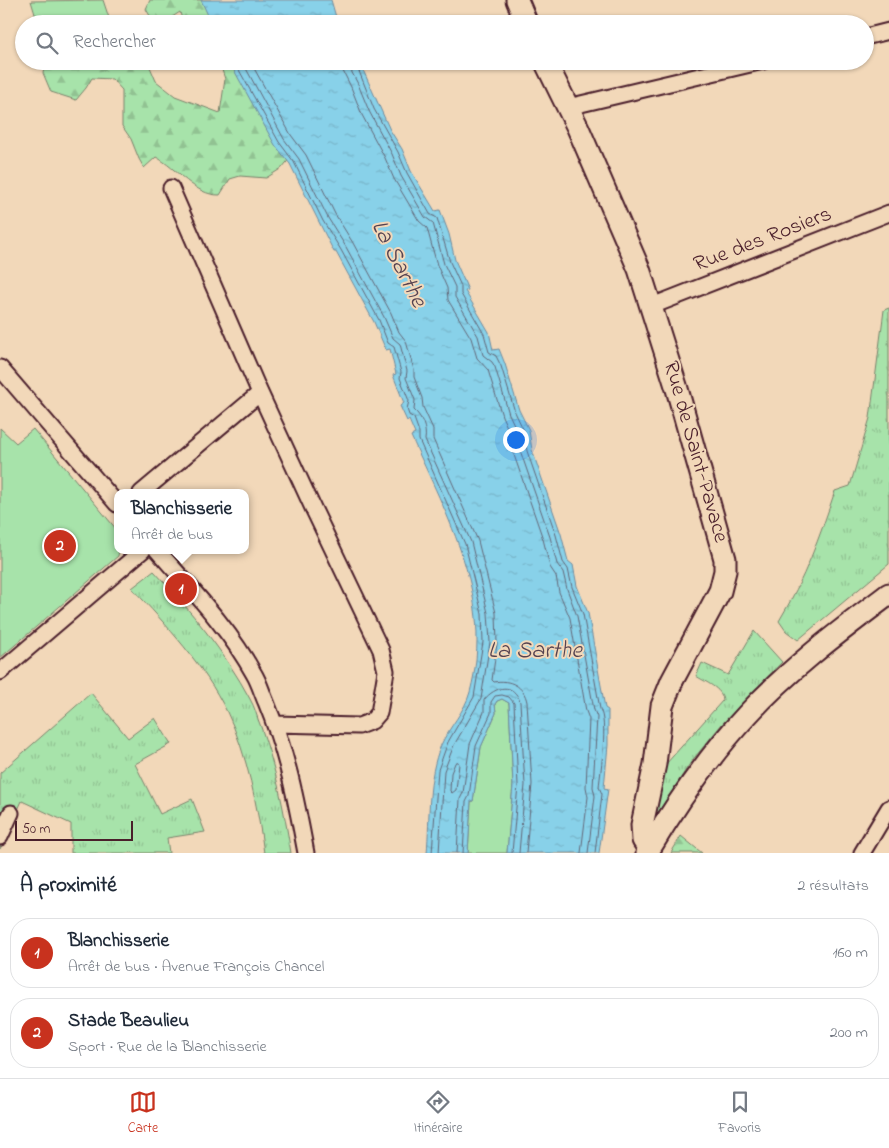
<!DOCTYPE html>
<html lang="fr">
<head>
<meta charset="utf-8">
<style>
  body { margin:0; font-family:"Indie Flower",sans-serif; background:#f2f2f3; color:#1f2937 }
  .scale { position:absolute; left:15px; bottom:12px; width:118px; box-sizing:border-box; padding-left:5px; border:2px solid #4a1f2b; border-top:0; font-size:14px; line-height:18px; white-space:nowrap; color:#4a1f2b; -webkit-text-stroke:4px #f2d8b9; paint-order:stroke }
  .you { position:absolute; left:515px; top:439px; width:18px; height:18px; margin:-12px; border:4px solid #fff; border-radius:50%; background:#1a73e8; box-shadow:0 0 0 8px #1a73e833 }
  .badge { display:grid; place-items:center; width:32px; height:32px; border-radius:50%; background:#c8321e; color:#fff; font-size:16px; font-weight:700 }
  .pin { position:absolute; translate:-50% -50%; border:2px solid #fff; box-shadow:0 1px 5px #0006 }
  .popup { position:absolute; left:114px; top:489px; width:135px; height:65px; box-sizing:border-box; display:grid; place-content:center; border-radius:10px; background:#fff; filter:drop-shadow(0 1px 4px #0005); font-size:16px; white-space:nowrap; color:#747a83 }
  .popup b { font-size:19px; color:#1f2937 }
  .popup::after { content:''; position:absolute; left:50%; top:100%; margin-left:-10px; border:10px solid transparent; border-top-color:#fff }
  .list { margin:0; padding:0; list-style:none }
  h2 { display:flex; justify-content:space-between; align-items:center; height:65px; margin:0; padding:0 20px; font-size:21px }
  h2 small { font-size:16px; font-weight:400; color:#747a83 }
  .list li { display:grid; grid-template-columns:32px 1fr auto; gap:15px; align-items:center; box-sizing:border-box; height:70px; margin:0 10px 10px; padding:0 10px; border:1px solid #e0e1e3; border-radius:20px }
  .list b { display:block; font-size:19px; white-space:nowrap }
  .list p { margin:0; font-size:16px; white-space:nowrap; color:#747a83 }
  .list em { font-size:16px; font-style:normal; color:#747a83 }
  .icon { flex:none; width:28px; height:28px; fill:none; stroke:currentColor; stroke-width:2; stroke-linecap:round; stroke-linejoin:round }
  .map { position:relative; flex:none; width:889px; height:853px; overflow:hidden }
  .search { position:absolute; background:#fff; box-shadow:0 1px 4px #0004; left:15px; right:15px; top:15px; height:55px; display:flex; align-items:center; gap:12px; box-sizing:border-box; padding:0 18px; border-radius:28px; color:#747a83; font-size:19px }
  .sheet { height:225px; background:#fff }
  nav { display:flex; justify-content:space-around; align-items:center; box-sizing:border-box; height:70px; border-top:1px solid #e0e1e3; background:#fff; font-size:14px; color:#747a83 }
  nav a { display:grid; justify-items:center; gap:2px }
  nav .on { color:#c8321e }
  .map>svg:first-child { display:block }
</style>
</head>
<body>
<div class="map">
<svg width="889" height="853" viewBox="0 0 889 853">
  <defs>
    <pattern id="grass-tufts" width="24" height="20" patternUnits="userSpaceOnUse" patternTransform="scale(1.25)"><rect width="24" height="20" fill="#a7e3aa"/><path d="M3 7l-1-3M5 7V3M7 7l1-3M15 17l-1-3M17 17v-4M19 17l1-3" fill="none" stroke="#91c292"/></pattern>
    <pattern id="forest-firs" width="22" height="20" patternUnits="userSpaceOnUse" patternTransform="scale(1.25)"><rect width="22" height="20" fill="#a7e3aa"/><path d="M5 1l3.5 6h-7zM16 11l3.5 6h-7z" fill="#91c292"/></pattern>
    <pattern id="water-ripples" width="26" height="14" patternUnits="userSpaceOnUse" patternTransform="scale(1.25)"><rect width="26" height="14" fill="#88d1e9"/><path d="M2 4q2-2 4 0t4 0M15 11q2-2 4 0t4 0" fill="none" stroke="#77b3c8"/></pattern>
  </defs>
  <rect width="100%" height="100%" fill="#f2d8b9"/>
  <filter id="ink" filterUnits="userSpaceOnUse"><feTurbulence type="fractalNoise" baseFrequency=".02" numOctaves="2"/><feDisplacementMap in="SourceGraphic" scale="10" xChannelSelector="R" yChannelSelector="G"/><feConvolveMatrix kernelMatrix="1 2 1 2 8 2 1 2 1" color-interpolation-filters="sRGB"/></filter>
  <g filter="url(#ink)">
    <path fill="url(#grass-tufts)" stroke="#78816a" d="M889,308V564L798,640L786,631L779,621C805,578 819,539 835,491L850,486L870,418L884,310Z
      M154,571C190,610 225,652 250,699C255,707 257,718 261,727C276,768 284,810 291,853H264C258,809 247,753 227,712C204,665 167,626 132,588Z
      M754,631L782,662L722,724L691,762L654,819L665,765L723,700C722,688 705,682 696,676L702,663L728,675Z
      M91,693L128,738L155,718L171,744L135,764L160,814L192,799L205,832L167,838L169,853H71V824L22,801L0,849V773Z"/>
    <path fill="url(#forest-firs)" stroke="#78816a" d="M150,0H211L238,24H183L180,12L166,21H153L146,9Z
      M46,61H88L93,67L122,65L130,61H143L150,67L156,81L175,96L220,113L225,79L219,61H260L295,152L282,168L266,178L240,176L230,179L220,195C195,196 177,168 156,157L144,168L139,159L131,139L122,126V90L112,79L92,78L86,88L76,100L51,92L43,73Z
      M681,836L702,853H671Z"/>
    <path fill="#a7e3aa" stroke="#78816a" d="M103,0L111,24H38L31,1Z
      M0,428L16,443L33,429L117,530V550H119L118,556L0,658Z
      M502,699L509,703L513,785L507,853H468L471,801H473L481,747L496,713L495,704L497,701Z"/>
    <path fill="url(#water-ripples)" stroke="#6f8a9d" d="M201,0H331L338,24H212Z
      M229,61H359L390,130L402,149L411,171L435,211L440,210L449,234L455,260L468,290L465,291L489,332L493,350L499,349L505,364L519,410L529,430L532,450L561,534L568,561L573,565L577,586L588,613L605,708L608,710V745L604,788L608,789L599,853H507L513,785L509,703L502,699L497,701L495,704L496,713L481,747L473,801H471L468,853H427C430,817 427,778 441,745C449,727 465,711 470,692C495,600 448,518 411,436L415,434L409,420L407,421L400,406L404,403L393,375L396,374L390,349L386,350L374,322L336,252H334L290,164L275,145Z"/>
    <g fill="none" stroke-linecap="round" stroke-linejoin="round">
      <path stroke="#636677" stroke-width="1" d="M234,61L279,142L294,162L323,221L341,250L379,320L388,343L394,347L401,372L400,378L409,401L407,409L409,415L414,418L419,432V440L465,544L482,614L483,642L474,697L448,742L438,770L432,853
        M242,61L284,139L299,159L328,218L346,247L384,317L393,338L400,344L407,371L406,378L415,400L414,410C422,417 427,429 425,440L471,542L488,613L490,642L481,699L454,745L444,771L439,853
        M250,61L291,135L306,155L335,214L353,243L391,313L399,332L406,341L414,370V377L422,398L423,407L433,429V439L478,541L496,613L497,644L492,680L494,682C510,679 524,686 527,702L532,784L526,853
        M341,61L343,71L351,87L362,115L385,158L394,179L419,221L427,228L437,265L447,288L448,300L471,338L477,358L488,370L502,416L511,436L514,455L543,539L550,567L556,576L559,592L570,618L586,711L589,719L586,787L588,797L581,853
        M349,61V67L358,84L369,111L392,154L401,176L425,217L433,223L444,264L455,287V297L478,336L483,355L492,362L495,367L509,414L518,433L521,453L550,537L557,564L563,572L567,589L577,616L594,710L597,717L593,787L595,796L588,853
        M355,61L374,109L398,152L407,173L430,214L437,218L450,262L461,286V294L484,334L489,352L496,356L501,366L515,412L524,431L527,451L556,535L563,562L568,569L572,587L583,614L600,709C608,724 601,768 599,787L602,794L595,853
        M458,762L459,764L456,790L452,793L450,791L451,773L455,763Z
        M457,853L460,799L463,793L470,744L484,712V700C495,686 514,682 520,702L525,785L519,853
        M463,853L466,802L469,796L476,746L491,713V702L495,696L502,695L509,697L514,703L518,785L512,853"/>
      <defs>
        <path id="street" d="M865,37L889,31
          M568,107L763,61
          M171,188L260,393L313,508L381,650L386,671L379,713L372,721L359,726L275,724
          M652,306L889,213
          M0,368L117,504
          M141,493L260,393
          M157,550C191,589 229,628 254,674C259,682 262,693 266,702C287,753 296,799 306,853
          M0,672L143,550
          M0,837L11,813
          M862,853L889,808"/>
        <path id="secondary" d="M517,0L527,24
          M545,61L578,128L639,269L677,389L725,559V571L720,591L672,681L662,706L655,764L642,825L643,840L649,849
          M647,853C676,804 708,757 747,715C789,669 840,631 889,594"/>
      </defs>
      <use href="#street" stroke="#4a1f2b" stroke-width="19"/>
      <use href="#secondary" stroke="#4a1f2b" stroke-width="25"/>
      <use href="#street" stroke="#f2d8b9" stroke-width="15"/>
      <use href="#secondary" stroke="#f2d8b9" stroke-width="21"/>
    </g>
  </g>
  <g text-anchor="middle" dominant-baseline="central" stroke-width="4" stroke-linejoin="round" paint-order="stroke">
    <g font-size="22" fill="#4a1f2b" stroke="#f2d8b9">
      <text transform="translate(763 240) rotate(-21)">Rue des Rosiers</text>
      <text transform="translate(695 452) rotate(74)">Rue de Saint-Pavace</text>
    </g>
    <g font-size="24" font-style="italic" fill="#564351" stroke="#f2d8b9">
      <text transform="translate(398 264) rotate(63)">La Sarthe</text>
      <text x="535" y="651">La Sarthe</text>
    </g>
  </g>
</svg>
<div class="scale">50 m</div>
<div class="you"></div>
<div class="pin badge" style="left:181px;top:589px">1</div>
<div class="popup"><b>Blanchisserie</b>Arrêt de bus</div>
<div class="pin badge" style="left:60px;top:546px">2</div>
<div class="search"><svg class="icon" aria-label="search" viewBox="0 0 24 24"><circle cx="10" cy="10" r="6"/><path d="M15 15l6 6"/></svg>Rechercher</div>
</div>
<section class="sheet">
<h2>À proximité<small>2 résultats</small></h2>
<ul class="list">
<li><span class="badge">1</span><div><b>Blanchisserie</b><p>Arrêt de bus · Avenue François Chancel</p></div><em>160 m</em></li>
<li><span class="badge">2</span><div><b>Stade Beaulieu</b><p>Sport · Rue de la Blanchisserie</p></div><em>200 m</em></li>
</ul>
</section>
<nav>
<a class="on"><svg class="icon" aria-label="map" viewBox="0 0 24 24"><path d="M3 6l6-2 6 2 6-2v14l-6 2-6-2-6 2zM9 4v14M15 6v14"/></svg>Carte</a>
<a><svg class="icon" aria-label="directions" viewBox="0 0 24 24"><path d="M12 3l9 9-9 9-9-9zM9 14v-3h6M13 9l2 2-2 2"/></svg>Itinéraire</a>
<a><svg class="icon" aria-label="saved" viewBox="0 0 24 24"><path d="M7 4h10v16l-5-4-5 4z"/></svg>Favoris</a>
</nav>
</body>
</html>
